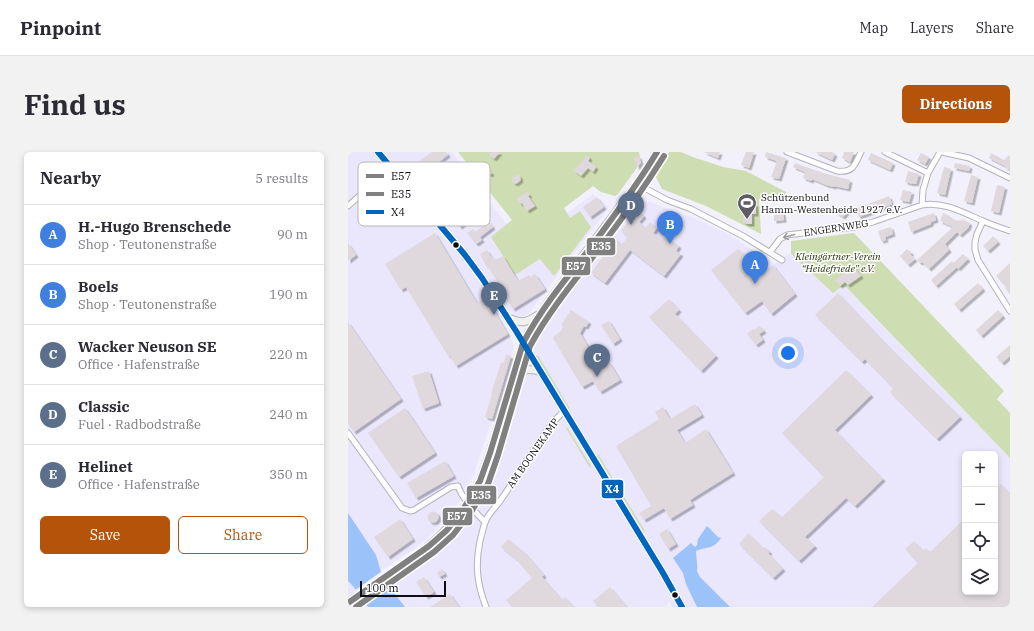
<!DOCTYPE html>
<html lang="en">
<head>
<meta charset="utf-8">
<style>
  body { margin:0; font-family:"IBM Plex Serif",serif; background:#f2f2f3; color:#2b2b33 }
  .controls { position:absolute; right:12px; bottom:12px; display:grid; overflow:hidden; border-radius:6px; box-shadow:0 2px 6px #0003 }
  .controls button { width:36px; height:36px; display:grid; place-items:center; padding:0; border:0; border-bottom:1px solid #e1e1e2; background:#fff; color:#2b2b33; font:20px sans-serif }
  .scale { position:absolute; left:12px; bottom:10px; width:86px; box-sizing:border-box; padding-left:4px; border:2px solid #0e0d14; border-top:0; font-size:11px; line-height:14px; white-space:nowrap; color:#0e0d14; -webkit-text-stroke:3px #fff; paint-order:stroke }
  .you { position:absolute; left:440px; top:201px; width:14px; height:14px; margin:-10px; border:3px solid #fff; border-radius:50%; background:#1a73e8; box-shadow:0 0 0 6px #1a73e833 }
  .badge { display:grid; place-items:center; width:26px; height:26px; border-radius:50%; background:#b45309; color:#fff; font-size:13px; font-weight:700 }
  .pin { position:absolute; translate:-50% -33px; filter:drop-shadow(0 1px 2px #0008) }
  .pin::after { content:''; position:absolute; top:21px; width:14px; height:12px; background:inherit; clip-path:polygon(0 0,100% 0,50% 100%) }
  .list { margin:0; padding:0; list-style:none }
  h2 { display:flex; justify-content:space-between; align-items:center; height:52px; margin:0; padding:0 16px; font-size:17px }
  h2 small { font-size:13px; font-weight:400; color:#7c7c81 }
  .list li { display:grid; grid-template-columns:26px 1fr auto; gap:12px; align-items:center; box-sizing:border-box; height:60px; padding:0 16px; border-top:1px solid #e1e1e2 }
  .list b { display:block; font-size:15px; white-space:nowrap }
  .list p { margin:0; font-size:13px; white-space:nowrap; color:#7c7c81 }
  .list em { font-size:13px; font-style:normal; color:#7c7c81 }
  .actions { display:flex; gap:8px; padding:12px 16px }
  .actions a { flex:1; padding:9px 0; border:1px solid #b45309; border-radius:6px; text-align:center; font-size:14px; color:#b45309 }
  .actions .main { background:#b45309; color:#fff }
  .icon { flex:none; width:22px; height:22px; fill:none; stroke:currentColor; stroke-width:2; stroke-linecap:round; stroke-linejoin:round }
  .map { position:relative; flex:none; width:662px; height:455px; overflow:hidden; border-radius:6px }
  header { display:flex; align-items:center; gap:24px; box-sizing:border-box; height:56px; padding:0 20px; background:#fff; border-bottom:1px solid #e1e1e2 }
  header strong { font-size:19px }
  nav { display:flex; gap:22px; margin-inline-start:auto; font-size:14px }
  .intro { display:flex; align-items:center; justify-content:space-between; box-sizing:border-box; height:96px; padding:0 24px }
  h1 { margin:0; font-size:28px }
  .button { padding:10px 18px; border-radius:6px; background:#b45309; color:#fff; font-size:14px; font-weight:700 }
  main { display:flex; gap:24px; padding:0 24px }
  aside { flex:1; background:#fff; border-radius:6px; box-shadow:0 2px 6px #0003 }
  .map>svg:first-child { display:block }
</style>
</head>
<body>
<header>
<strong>Pinpoint</strong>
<nav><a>Map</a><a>Layers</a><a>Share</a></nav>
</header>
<div class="intro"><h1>Find us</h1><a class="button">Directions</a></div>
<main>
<aside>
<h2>Nearby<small>5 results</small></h2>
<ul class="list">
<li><span class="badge" style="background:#3f7fe0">A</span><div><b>H.-Hugo Brenschede</b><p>Shop · Teutonenstraße</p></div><em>90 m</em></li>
<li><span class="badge" style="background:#3f7fe0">B</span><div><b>Boels</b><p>Shop · Teutonenstraße</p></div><em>190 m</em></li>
<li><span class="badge" style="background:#5c6f8a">C</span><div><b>Wacker Neuson SE</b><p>Office · Hafenstraße</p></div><em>220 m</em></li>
<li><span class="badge" style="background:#5c6f8a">D</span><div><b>Classic</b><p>Fuel · Radbodstraße</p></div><em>240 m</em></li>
<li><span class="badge" style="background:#5c6f8a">E</span><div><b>Helinet</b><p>Office · Hafenstraße</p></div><em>350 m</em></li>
</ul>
<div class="actions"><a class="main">Save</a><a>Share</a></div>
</aside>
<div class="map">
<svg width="662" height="455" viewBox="0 0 662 455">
  <defs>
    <filter id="shadow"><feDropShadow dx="2.5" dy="2.5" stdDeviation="0" flood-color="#0004"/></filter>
  </defs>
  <rect width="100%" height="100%" fill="#f2f0fa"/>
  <path fill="#eae6fc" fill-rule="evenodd" d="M0,0H104L175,94L245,42L261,55L181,161L176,164L173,165L168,164L162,159L151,166L165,191L166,195L144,267L126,321L120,334L112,349L102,362L83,383L66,397L32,419L28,403L0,361Z
    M292,50H302L343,65L361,73L378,81L427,112L437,104L443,102L485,141L492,136L497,135L662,306V455H324L321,449L317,455H57L40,433L85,400L104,384L119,368L132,350L140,336L151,304L164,267L175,225L188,183L194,171L284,52ZM617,302H647V440H617Z
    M0,430L5,434L20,455H0Z"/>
  <path fill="#cfddb2" d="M110,0H291L293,10L270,42L267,44L253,40L245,34L216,56L222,66L232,59L243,75L206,124L192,107L167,123L143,85L164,68Z
    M321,0H333L345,5L375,15L398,19L438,40L439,47H411L413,82L358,54L314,37L308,25Z
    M506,81L656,239L649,247L662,261V306L498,135L492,136L485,141L443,102V89Z
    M190,203L222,257L221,258L188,204Z
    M219,275L243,314L242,316L218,276Z
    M250,302L297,379H295L249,303Z"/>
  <path fill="#9bc2f9" d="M0,361L28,403L36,430L40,433L57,455H20L5,434L0,429Z
    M359,374L370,385L373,386C365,398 359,394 348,399C348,405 350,413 349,419L352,425L382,455H349L338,432L335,421L325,406L343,391L347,395L349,393L350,387Z"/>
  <path fill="#f2f0fa" d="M34,419L37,429L42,431L14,450L6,439Z"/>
  <path fill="#dfd9dd" filter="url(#shadow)" d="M84,0H98L100,3L87,13L94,22L97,23L98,28L104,36L118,26L126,36L102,54L88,35L84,34V29L70,10Z
    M143,0H152L146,7L141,3Z
    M356,0H372L370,6Z
    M398,0H406L401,16L393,13Z
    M418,0L438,6L431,27L423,25L429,9L417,5Z
    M467,0H484L487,2L484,8Z
    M496,0H506L502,10L494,6Z
    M523,1L545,11L542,18L520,8Z
    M573,1L581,5L577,12L569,8Z
    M643,1L656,8L662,2V18L657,15V14L641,6Z
    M239,3L242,6L240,9L248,15L245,20L240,16L233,24L226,19Z
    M291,4L293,10L289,16L286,6Z
    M134,11L144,21L142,23L131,14Z
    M447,11L475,21L502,28L500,37L486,34V35L478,33L464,27L463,29L455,26L457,20L445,15Z
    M607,11L622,14L621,19L606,16Z
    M596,15L603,17L597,43L589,41Z
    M560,19L571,22L568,32L565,31V32L557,30Z
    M170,22L173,26L172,27L173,28L168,32L167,31L166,32L163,27Z
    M623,23L630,25L624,51L616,49Z
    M649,33L657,35L651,61L643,59Z
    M555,38L564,40L561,50L552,48Z
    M178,40H179L182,43L180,44L187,54L179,59L174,51L172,52L169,47Z
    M541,44L544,52L511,65L507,57Z
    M249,45L256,55L242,65L235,55Z
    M130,48L136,55L112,75L107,69Z
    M408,52V62H404V72H399L395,70V63H393L392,53Z
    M493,54L500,59L495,65L488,61Z
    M292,60L296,64L291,70L298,76L302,70L309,76L305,81L314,88L317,84L331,94L328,99L333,102L316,124L282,98L257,131L243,121L268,87L274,92L280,85L273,79L286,61Z
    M435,60L436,68L426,69V61Z
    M586,61L588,68L583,70V72L563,80L560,70Z
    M595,61L602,64V66L611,69L612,68L613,69L614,67L622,71L620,76L612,83L609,80L597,92L601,98L581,117L574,110L572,111L569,108L605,75L592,69Z
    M139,68L145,75L132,85L134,88L128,92L119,81L125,77L127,80L136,73L134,72Z
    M543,75L545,82L537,85L538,88L533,89L530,79Z
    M87,81L129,151L138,145L160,182L108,214L101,203L100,204L58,135L53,138L37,112Z
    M645,84L650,90L640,99L635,94Z
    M0,91L8,103L0,109Z
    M390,97L402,106L415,121L425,113L447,142L423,162L414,149L397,161L363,118Z
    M559,97L564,101L562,102L567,107L560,113L552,104Z
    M139,98L144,106L145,105L147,108L155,104L170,129L181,123L183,125L187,122L197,137L165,157L154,141L155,139L139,113L138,114L132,102Z
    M448,99L461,111L458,114L446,102Z
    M615,102L620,107L610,117L609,115L588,134L583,128L604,109L605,111Z
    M662,111V142L657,136L658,135L648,124Z
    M505,114L513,124L500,133L497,130L492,134L487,128Z
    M630,131L635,137L611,158L606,152Z
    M490,141L535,189L612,265L589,287L542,240L545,236L517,207L514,210L467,163Z
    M321,147L331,158L327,162L368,204L353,219L301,165Z
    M223,158L241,170L238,175L236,174L232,181L252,215L261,210L272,228L252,240L245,229L234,235L205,186L206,185V184L212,180L215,175L213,173Z
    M650,158L655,164L633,184L628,178Z
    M261,169L272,187L265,192L253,173Z
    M0,170L53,247L6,280L0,272Z
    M412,174L416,179L411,182L415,188L408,193L399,182L405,177L406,178Z
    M662,193V204L654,211L648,205Z
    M158,202L163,204L144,267L137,265L144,242H143L153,210L156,211Z
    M498,218L523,243L487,278L535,327L507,354L498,346L457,385L467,394L451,409L411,369L424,357L434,365L476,325L434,281Z
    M81,219L91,251L75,257L64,224Z
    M347,252L354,263L329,278L337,291L358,277L385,321L342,348L345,353L322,367L316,356L296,368L291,361L303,354L268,294L311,267L307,260L315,255L322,267Z
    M57,256L87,301L51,325L20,281Z
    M97,309L106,324L68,346L59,331Z
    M653,332L662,342V455H524L570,411L557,397L566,389L576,399L578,396L582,400L617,366V440H647V337Z
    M79.5 365a5.5 5.5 0 1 1 11 0a5.5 5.5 0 1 1-11 0Z
    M52,367L65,387L40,405L26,385Z
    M319,377L328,392L320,397L311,382Z
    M400,381L415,396L417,395L422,400L420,401L435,417L425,426L391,392Z
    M160,387L177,401L196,423L194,425L214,448L217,445L226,455H164L158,448L184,426L169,408L153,395Z
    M94,417L97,422L91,425L89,421Z
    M76,425L86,440L78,445L68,430Z
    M262,435L279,455H251L245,449Z
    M102,442L111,455H82Z"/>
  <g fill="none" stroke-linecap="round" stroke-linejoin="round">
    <defs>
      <path id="street" d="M439,0L489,19C506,21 507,12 513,0
        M537,0L580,21
        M594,0L621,6L662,26
        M289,32L319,48L343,57L395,84L434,108
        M574,53L575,38L580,21L592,0
        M0,54L43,16
        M635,69L629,82L627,90V98L630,108L662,159
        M422,100L432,87L439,83L507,75L525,70L574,53C595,49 616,61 635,69C644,73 653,76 662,79
        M0,281L54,356L62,359L66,358L103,335L110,334C115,348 127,360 137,370
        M138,455C129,432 127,413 132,389C134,382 135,375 138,368C141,361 148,355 152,349C159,339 166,328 172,318C186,298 198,276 216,259"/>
      <path id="secondary" d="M30,0L117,103L134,126L168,179L315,421L334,455
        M160,166C175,172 177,171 190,163
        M165,228C174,217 177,216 191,219
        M125,342L132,329L142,301L170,208L175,191L181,180L201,149L289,32L309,0
        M0,451C41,423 87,397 116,356"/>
    </defs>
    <use href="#street" stroke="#b4b2bb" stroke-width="7"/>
    <use href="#secondary" stroke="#b4b2bb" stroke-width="9"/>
    <use href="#street" stroke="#fdfdfe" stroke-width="5"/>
    <use href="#secondary" stroke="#f2f0ee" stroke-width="7"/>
    <defs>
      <path id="secondary-bridge" d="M116,356L125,342"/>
    </defs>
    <use href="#secondary-bridge" stroke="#b4b2bb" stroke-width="9" stroke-linecap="butt"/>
    <use href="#secondary-bridge" stroke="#f2f0ee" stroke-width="7"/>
    <defs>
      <path id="bus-1" d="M0,451L81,394L99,378L116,356L132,329L142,301L175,191C194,155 221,123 246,91C268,61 290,32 309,0"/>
      <path id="bus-2" d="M8,455L86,400L105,383L123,360L140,332L150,303L182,194C201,159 227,128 251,97C274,67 296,36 316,4"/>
      <path id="bus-3" d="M30,0L117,103L134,126L168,179L315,421L334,455"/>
    </defs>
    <use href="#bus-1" stroke="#fff" stroke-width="9"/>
    <use href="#bus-2" stroke="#fff" stroke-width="9"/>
    <use href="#bus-3" stroke="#fff" stroke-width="9"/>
    <use href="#bus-1" stroke="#808080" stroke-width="6"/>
    <use href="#bus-2" stroke="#808080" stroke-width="6"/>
    <use href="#bus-3" stroke="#0065bd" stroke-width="6"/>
  </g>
  <defs><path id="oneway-shaft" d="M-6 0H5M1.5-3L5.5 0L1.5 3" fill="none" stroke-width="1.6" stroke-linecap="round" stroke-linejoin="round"/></defs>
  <use stroke="#9d9da0" href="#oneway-shaft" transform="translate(441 84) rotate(165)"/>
  <defs>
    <symbol id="stadium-pin" viewBox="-11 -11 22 30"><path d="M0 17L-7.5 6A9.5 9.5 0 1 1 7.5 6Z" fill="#5e5c64" stroke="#fff"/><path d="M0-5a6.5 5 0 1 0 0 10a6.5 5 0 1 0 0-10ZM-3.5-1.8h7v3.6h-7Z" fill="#fff"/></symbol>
  </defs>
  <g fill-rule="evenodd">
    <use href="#stadium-pin" x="388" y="40" width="22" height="30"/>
  </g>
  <g fill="#0e0d14" stroke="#fff" stroke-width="1.5">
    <circle cx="108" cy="93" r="3.5"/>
    <circle cx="327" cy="443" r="3.5"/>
  </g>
  <g text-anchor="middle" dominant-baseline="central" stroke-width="3" stroke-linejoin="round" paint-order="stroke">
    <g font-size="10" fill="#0e0d14" stroke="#fff" text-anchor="start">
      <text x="413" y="45">Schützenbund<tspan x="413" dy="12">Hamm-Westenheide 1927 e.V.</tspan></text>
    </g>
    <g font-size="10" fill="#0e0d14" stroke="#fff">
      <text transform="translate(488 76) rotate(-9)">ENGERNWEG</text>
      <text transform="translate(185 301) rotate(-55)">AM BOONEKAMP</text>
    </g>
    <g font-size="10" font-style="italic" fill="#29340d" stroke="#fff">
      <text x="490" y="104">Kleingärtner-Verein<tspan x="490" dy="12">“Heidefriede” e.V.</tspan></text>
    </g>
  </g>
  <rect x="10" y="10" width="132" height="64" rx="6" fill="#fff" stroke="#b7b6b8" stroke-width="1"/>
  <rect x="18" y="22" width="18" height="4" fill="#808080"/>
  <rect x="18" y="40" width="18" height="4" fill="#808080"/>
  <rect x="18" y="58" width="18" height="4" fill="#0065bd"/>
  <g font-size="11" fill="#0e0d14">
    <text x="43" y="28">E57</text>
    <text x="43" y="46">E35</text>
    <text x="43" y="64">X4</text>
  </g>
  <g stroke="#fff" stroke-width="1.5">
    <rect x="238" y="85" width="30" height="19" rx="4" fill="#808080"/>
    <rect x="213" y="104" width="30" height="20" rx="4" fill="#808080"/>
    <rect x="253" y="327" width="23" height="20" rx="4" fill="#0065bd"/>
    <rect x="118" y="333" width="31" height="20" rx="4" fill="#808080"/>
    <rect x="94" y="355" width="31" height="19" rx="4" fill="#808080"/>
  </g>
  <g font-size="11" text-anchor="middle" font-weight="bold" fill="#fff">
    <text x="253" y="98">E35</text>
    <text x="228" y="118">E57</text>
    <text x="264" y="341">X4</text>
    <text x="133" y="347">E35</text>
    <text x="109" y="368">E57</text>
  </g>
</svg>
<div class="controls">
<button>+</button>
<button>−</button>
<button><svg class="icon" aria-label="locate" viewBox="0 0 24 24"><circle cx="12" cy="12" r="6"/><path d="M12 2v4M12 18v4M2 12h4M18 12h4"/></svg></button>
<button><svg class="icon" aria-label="layers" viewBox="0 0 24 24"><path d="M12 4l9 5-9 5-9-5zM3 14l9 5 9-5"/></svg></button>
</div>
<div class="scale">100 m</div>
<div class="you"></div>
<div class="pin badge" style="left:407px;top:132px;background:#3f7fe0">A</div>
<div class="pin badge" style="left:322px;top:92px;background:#3f7fe0">B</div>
<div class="pin badge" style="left:249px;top:225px;background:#5c6f8a">C</div>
<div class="pin badge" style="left:283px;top:73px;background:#5c6f8a">D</div>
<div class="pin badge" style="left:146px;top:163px;background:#5c6f8a">E</div>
</div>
</main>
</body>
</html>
